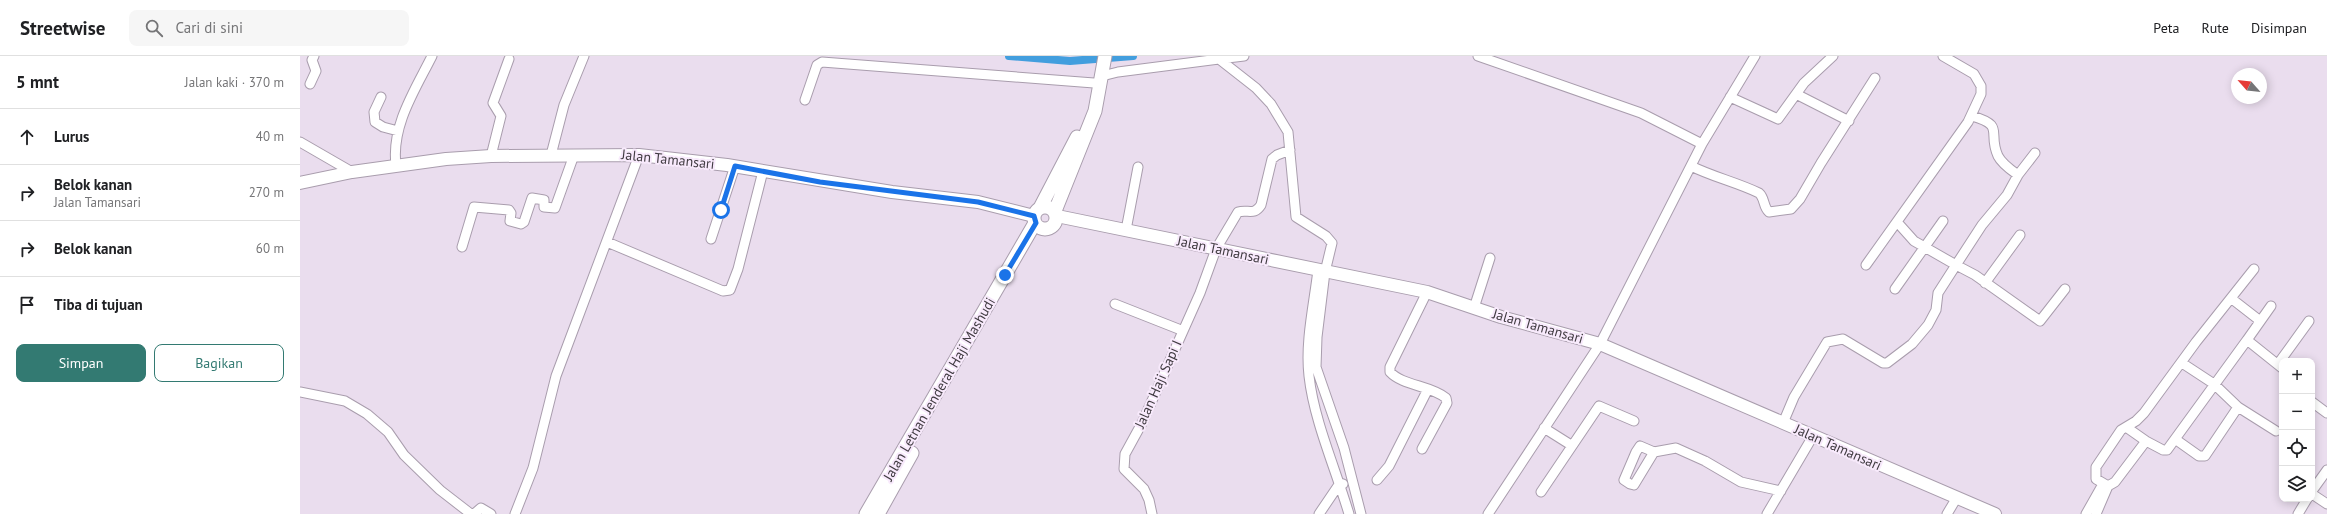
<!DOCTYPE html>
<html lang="id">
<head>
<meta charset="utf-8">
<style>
  body { margin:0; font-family:"PT Sans",sans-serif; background:#f6f6f6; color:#202124 }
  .controls { position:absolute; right:12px; bottom:12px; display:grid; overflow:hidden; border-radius:8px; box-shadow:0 2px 10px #0003 }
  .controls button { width:36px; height:36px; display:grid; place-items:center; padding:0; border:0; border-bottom:1px solid #e0e0e0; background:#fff; color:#202124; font:20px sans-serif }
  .compass { position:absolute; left:1931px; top:12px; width:36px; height:36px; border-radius:50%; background:#fff; box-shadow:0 2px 10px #0003; rotate:297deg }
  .stop { position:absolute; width:12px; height:12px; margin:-9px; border:3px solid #1a73e8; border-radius:50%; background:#fff }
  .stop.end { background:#1a73e8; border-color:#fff; box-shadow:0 1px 4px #0008 }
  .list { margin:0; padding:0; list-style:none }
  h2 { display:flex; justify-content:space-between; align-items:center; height:52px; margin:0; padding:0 16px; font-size:17px }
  h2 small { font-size:13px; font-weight:400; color:#757577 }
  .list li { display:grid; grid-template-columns:26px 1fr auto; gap:12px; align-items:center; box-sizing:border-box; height:56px; padding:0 16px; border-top:1px solid #e0e0e0 }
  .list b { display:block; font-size:15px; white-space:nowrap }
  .list p { margin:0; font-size:13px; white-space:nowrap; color:#757577 }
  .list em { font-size:13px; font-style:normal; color:#757577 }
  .actions { display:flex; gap:8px; padding:12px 16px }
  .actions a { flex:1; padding:9px 0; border:1px solid #337a72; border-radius:8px; text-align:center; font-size:14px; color:#337a72 }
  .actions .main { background:#337a72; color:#fff }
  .icon { flex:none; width:22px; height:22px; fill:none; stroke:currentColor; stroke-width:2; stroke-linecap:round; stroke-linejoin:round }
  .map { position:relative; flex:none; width:2027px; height:458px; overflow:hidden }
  header { display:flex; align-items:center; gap:24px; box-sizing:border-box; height:56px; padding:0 20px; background:#fff; border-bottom:1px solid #e0e0e0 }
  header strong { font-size:19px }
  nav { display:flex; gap:22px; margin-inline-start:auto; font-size:14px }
  .search { width:280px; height:36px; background:#f6f6f6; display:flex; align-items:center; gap:10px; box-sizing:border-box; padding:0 14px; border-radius:8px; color:#757577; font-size:15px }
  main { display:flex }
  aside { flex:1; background:#fff }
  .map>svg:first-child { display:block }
</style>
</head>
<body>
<header>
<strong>Streetwise</strong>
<div class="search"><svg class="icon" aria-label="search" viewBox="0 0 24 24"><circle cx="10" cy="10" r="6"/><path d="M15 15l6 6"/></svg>Cari di sini</div>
<nav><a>Peta</a><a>Rute</a><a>Disimpan</a></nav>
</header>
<main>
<aside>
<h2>5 mnt<small>Jalan kaki · 370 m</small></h2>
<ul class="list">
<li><svg class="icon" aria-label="ahead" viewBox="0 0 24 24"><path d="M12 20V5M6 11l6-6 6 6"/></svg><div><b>Lurus</b></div><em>40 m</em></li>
<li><svg class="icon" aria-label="right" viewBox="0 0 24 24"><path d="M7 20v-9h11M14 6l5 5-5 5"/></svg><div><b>Belok kanan</b><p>Jalan Tamansari</p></div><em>270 m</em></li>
<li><svg class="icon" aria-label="right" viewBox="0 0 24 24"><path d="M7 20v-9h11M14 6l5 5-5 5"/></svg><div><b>Belok kanan</b></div><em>60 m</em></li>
<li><svg class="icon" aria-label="arrive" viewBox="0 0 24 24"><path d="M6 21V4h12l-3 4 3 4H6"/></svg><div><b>Tiba di tujuan</b></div></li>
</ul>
<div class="actions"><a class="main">Simpan</a><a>Bagikan</a></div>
</aside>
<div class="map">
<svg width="2027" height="458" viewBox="0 0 2027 458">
  <rect width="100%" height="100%" fill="#eaddee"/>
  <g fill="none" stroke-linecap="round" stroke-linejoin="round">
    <path stroke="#429ede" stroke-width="8" d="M709,0L770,5L833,0"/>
    <defs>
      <path id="minor" d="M1178,0L1341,57L1402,88
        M919,3L944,0
        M802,20L818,16L919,3L956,32L971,48L988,76L996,161L1026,180L1032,187L1025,216L1017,281L1016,311L1044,392L1061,458
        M10,28L16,15L12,4L14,0
        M1496,38L1549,65
        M81,41L74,56L75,66L83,71L98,75
        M1430,41L1478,63L1504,27L1533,0
        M505,44L517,9L522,6L794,27
        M1672,60C1706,70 1687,76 1698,100C1702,108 1711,114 1718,119L1707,139L1682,169L1656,209L1675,219L1740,265L1765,233
        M0,86L52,116
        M251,99L264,49L284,0
        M191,100L201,60L193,47L209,3
        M96,109C91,70 115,34 132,0
        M1391,110C1413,121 1436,126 1459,137C1465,142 1463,151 1469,156L1491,153L1500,143L1521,107L1575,22
        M1718,119L1735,97
        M826,174L838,111
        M411,183L435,110
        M307,186L423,235L430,234L438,213L463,115
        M162,191L174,151L209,154L211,157L210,165L221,168L224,166L232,142L244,144V151L255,152L274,99
        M1566,209L1668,66L1681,38V30L1674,18L1643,0
        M1018,214C1014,248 1005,286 1009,320C1014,365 1036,414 1049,458
        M1685,227L1720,179
        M1595,233L1643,165
        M1932,243L1959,264
        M815,248L881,274
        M1174,252L1190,202
        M1947,284L1971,250
        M1882,307L1914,328L1938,351L1976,375
        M1978,308L2009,265
        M0,336L45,345L67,358L88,376L104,399L140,434L171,458
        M2012,346L2027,357
        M1483,367L1494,341L1527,286L1543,283L1583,307H1587L1612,288L1628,269L1636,254L1638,237L1656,209L1614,185L1597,166
        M1826,371L1846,385
        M1244,372L1271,389
        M1875,383L1899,400H1905L1938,351
        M1122,393L1147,347L1146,342C1130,329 1103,330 1090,316V311L1127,236
        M1354,396L1340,390L1336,396L1324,424L1330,428L1334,429L1354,396L1376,392L1405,405L1441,426L1481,435
        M1077,424L1089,410L1128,333
        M1808,430L1796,423V411L1821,374L1836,365L1844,357L1896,286L1954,213
        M2012,435L2027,414
        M1241,436L1299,350L1334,365
        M2012,438L2027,448
        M174,458L181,452L191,458
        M215,458L233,412L256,320L339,99
        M852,458L849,444L844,433L824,413L825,398L842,367L900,237L916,193L938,156C948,153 954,160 961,149L972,103L977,99L990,94
        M1019,458L1040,427L1043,428
        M1188,458L1300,288L1402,88L1455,0
        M1467,458L1513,380
        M1647,458L1656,443
        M1786,458L1803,428
        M1796,458L1808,430L1815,426L1846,385L1863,394H1867L1947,284L1982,312
        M1998,458L2007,443"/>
      <path id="secondary" d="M0,127L52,116L146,103L191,100L339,99L427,109L592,136L678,146L734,160
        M757,160L1127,236L1201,261L1300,288L1695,458"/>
      <path id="primary" d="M734 162a11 11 0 1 1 22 0a11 11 0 1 1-22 0Z
        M740,152L777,81
        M755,155L795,55L805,0
        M566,458L735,167
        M578,458L612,397"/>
    </defs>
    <use href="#minor" stroke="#a99dad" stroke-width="11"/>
    <use href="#secondary" stroke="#a99dad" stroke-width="14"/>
    <use href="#primary" stroke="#a99dad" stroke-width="15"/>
    <use href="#minor" stroke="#fff" stroke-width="9"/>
    <use href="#secondary" stroke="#fff" stroke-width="12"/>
    <use href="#primary" stroke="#fff" stroke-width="13"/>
  </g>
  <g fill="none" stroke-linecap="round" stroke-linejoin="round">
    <path stroke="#1a73e8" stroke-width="5" d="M421,154L435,110L520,126L678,146L734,160L736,167L705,219"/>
  </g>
  <g text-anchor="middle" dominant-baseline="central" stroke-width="4" stroke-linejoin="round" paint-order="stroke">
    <g font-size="14" fill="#403b41" stroke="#f8eafc">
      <text transform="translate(368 103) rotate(6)">Jalan Tamansari</text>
      <text transform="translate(923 194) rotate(12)">Jalan Tamansari</text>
      <text transform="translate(1238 270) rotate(16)">Jalan Tamansari</text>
      <text transform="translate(858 328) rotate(-66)">Jalan Haji Sapi I</text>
      <text transform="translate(639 333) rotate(-60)">Jalan Letnan Jenderal Haji Mashudi</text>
      <text transform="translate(1538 391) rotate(24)">Jalan Tamansari</text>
    </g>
  </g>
</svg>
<div class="controls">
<button>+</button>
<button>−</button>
<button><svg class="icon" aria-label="locate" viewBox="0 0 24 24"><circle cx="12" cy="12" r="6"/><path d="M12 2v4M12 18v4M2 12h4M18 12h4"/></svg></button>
<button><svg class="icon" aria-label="layers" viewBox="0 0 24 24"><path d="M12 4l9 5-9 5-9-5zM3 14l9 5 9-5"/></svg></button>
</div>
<svg class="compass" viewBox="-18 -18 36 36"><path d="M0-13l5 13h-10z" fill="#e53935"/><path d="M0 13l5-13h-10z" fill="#757577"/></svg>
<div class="stop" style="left:421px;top:154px"></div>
<div class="stop end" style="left:705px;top:219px"></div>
</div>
</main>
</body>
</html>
